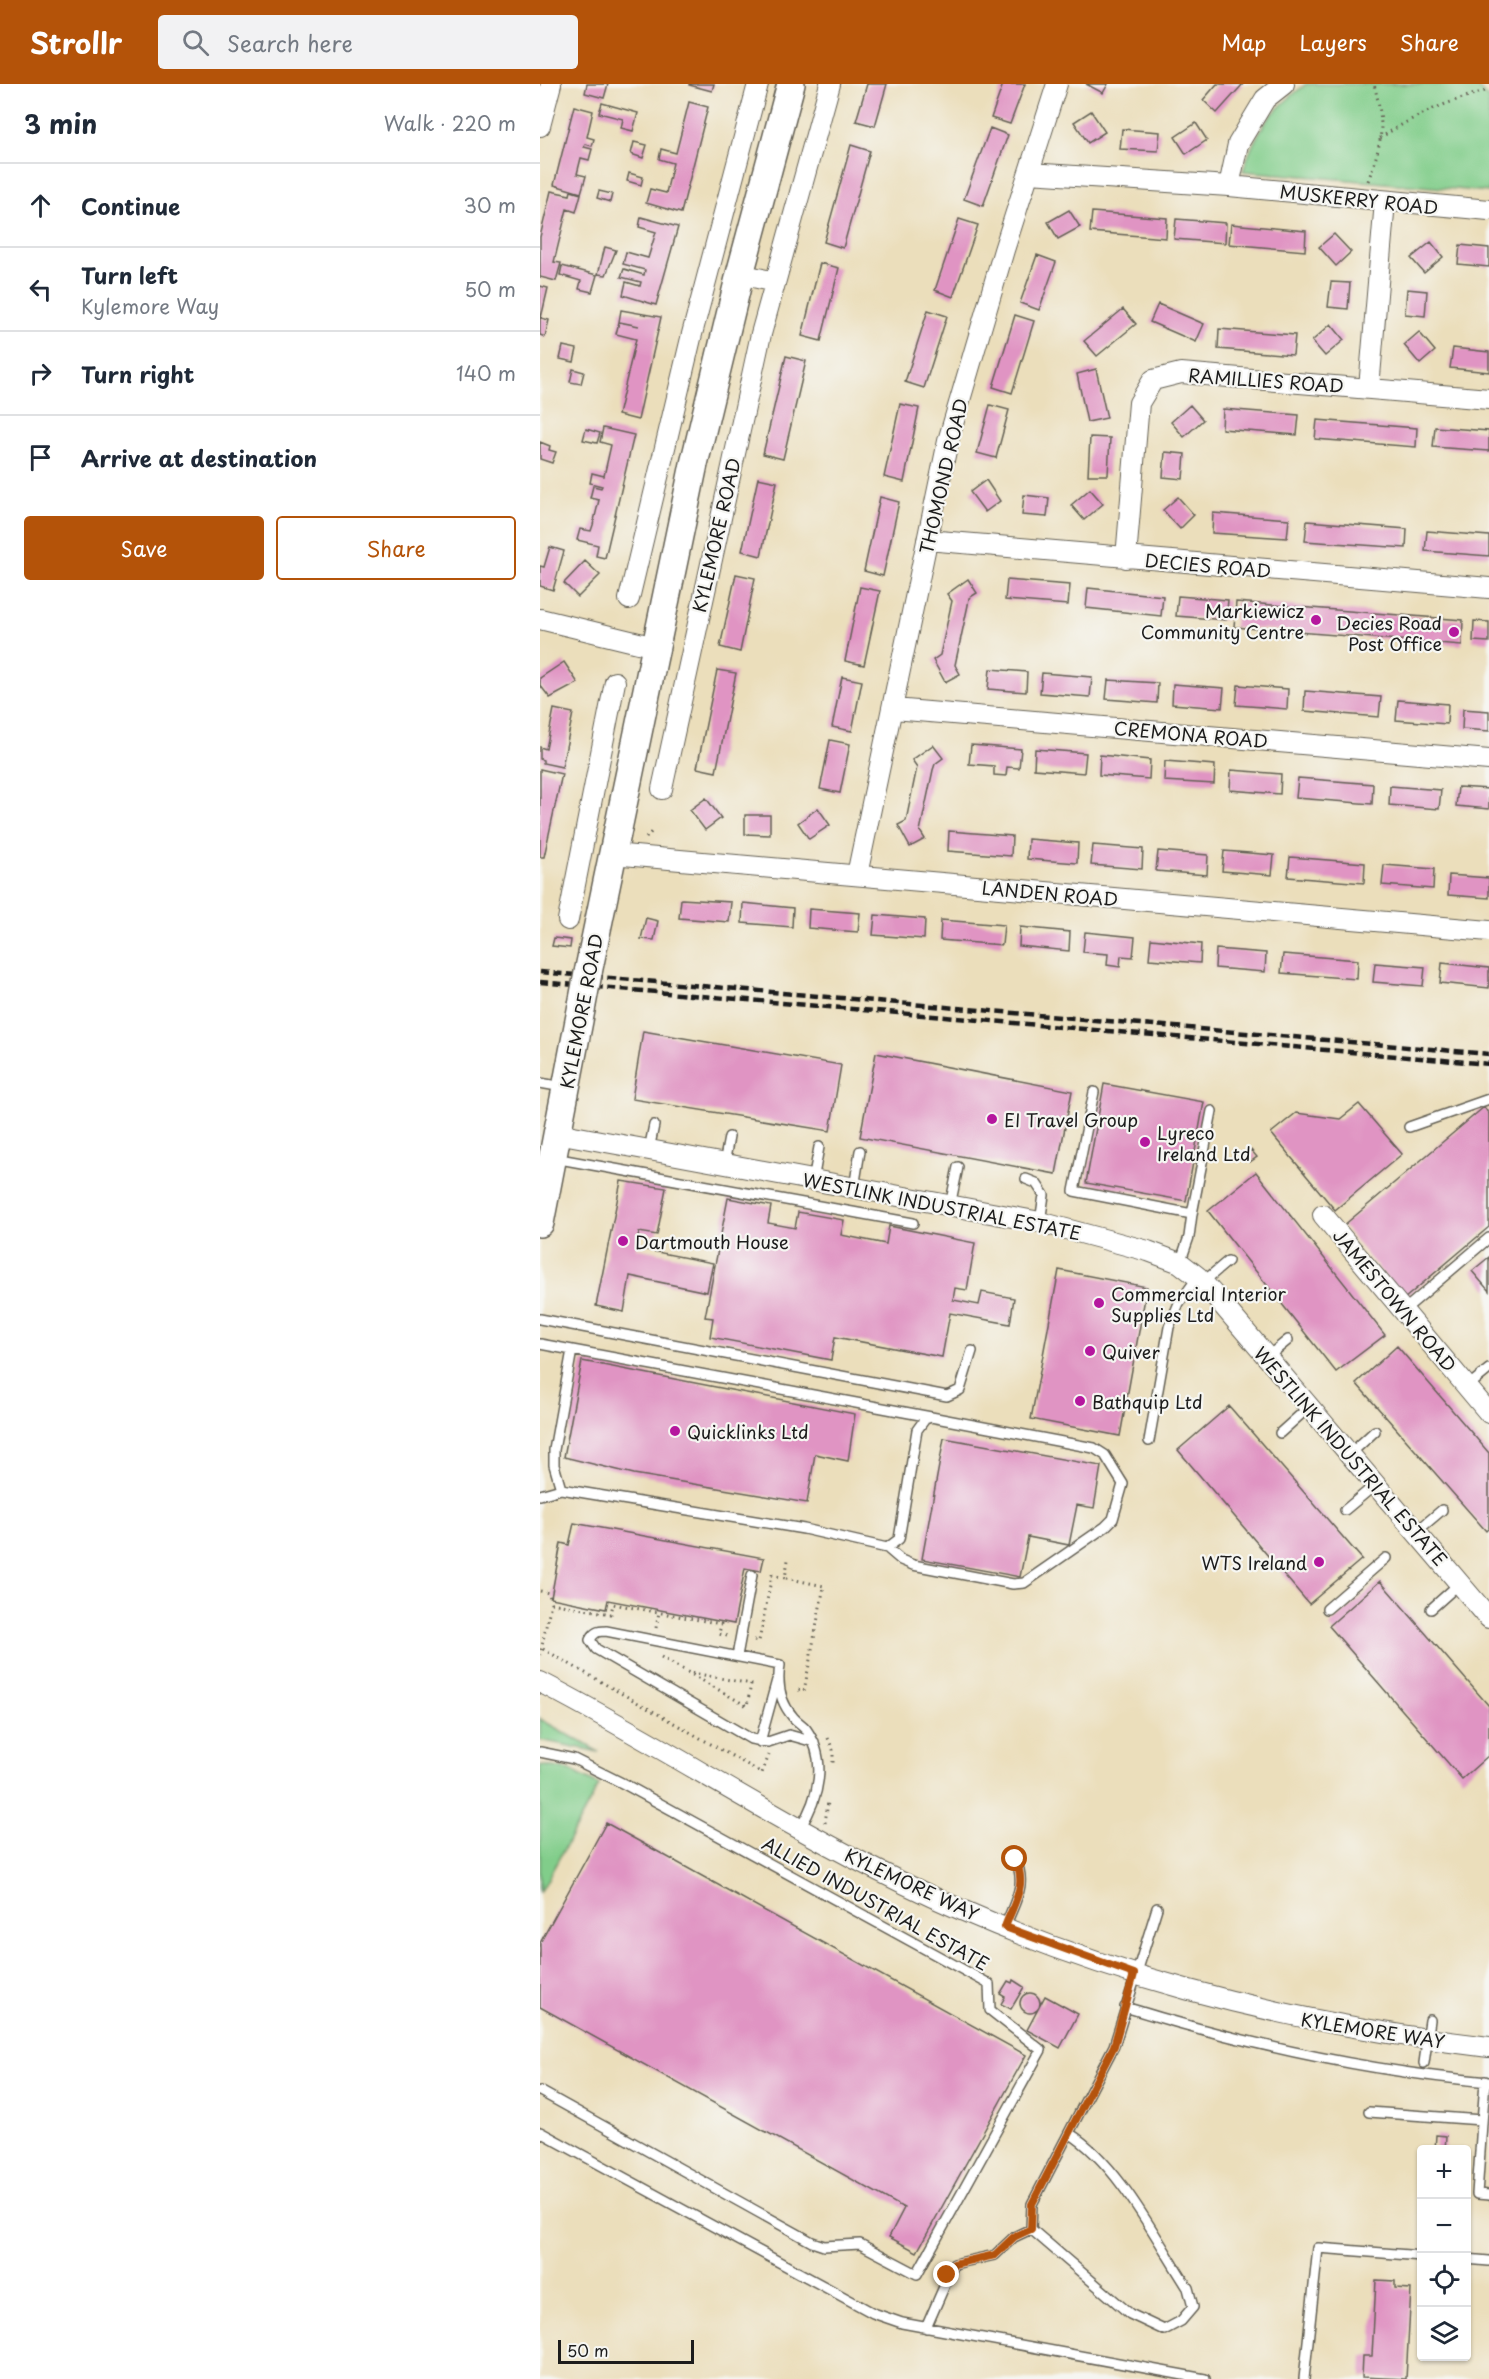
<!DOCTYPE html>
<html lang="en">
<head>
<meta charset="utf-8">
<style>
  body { margin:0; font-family:"Playpen Sans",sans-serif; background:#f2f2f3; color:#1f2937 }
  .controls { position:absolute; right:18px; bottom:18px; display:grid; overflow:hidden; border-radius:6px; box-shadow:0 2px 4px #0004 }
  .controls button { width:54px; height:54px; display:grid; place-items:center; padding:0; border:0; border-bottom:2px solid #e0e1e3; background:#fff; color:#1f2937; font:30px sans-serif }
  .scale { position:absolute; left:18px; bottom:15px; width:136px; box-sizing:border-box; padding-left:6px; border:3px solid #1c1c1c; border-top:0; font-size:16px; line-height:21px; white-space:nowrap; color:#1c1c1c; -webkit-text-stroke:4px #f6f6f2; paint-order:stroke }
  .stop { position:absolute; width:18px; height:18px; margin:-14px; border:4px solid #b45309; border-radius:50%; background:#fff }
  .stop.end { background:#b45309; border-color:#fff; box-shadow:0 2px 6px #0008 }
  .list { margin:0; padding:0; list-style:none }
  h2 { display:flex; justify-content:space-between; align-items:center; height:78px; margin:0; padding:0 24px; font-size:26px }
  h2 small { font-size:20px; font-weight:400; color:#747a83 }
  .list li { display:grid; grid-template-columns:39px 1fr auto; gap:18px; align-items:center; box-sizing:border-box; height:84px; padding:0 24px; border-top:2px solid #e0e1e3 }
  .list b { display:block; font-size:22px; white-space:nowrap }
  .list p { margin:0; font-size:20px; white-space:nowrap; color:#747a83 }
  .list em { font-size:20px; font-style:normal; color:#747a83 }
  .actions { display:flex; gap:12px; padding:18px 24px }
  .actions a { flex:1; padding:14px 0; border:2px solid #b45309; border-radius:6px; text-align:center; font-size:21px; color:#b45309 }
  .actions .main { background:#b45309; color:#fff }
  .icon { flex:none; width:33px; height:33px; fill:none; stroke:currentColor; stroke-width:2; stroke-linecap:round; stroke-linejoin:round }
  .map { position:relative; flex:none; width:949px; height:2295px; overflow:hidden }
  header { display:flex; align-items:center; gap:36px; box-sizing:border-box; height:84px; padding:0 30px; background:#b45309; color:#fff }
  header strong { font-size:28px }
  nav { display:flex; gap:33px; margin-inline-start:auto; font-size:21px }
  .search { width:420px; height:54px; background:#f2f2f3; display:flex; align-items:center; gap:15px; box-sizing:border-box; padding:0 21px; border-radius:6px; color:#747a83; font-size:22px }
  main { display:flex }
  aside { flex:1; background:#fff }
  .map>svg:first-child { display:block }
</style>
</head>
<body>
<header>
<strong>Strollr</strong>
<div class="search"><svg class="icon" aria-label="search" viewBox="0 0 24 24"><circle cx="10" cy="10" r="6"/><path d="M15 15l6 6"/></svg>Search here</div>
<nav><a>Map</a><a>Layers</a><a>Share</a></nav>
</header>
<main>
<aside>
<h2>3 min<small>Walk · 220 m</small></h2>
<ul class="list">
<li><svg class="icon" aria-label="ahead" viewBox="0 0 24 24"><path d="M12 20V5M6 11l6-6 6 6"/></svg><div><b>Continue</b></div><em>30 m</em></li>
<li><svg class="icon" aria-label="left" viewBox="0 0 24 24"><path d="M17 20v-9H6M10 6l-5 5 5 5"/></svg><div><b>Turn left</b><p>Kylemore Way</p></div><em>50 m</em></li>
<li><svg class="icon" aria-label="right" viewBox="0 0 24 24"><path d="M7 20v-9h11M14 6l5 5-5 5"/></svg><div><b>Turn right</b></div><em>140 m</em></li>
<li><svg class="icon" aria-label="arrive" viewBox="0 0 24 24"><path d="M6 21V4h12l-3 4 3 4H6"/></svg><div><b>Arrive at destination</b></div></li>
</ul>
<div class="actions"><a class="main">Save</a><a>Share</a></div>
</aside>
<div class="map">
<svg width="949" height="2295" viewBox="0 0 949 2295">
  <rect width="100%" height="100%" fill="#f6f6f2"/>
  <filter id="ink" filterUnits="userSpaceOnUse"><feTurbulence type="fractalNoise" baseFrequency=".0167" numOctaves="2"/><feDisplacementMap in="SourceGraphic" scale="12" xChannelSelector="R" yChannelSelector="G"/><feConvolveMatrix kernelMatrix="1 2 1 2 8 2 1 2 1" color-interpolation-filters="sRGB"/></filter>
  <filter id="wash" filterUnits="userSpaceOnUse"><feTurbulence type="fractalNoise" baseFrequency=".008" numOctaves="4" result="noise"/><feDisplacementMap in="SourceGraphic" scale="24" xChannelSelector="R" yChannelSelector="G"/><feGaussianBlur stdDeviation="1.35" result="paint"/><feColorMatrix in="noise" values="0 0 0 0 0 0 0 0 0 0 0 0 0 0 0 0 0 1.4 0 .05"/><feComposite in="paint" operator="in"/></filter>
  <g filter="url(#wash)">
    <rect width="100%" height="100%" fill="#ebdebb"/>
    <path fill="#81cd8a" stroke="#4e7453" stroke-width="1.5" d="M766,0H930L941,6L949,16V108L703,87C716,45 731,27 766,0Z
      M0,1635L59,1668L0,1656Z
      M0,1681L30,1686L59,1701L0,1809Z"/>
    <g id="blocks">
      <path fill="#e094c3" d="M47,0H68L64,14L45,9Z
        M174,0L172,7L149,1V0Z
        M327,0H347L335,42L316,37Z
        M463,0H485L470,40L451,34Z
        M546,0H568L563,9Z
        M677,0H703L677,29L663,16Z
        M149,18L168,23L141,129L106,119L110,105L126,109L133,79L119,75L121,65L136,69Z
        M62,19L98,29L93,47L81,44L83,35L59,29Z
        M34,22L53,27L47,53L54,55L52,62L45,60L44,63L52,65L49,76L41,74L37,90L46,92L41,109L14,101Z
        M551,27L565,48L548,59L534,38Z
        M656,39L667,56L646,70L635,53Z
        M450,44L468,51L443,122L424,115Z
        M582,45L620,48L618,67L580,65Z
        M94,58L107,61L103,74L91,70Z
        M311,61L330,67L303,164L284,158Z
        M89,89L103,93L101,101L87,97Z
        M11,107L30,111L31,107L41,110L36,128L27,125L14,178L21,179L16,197L0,193V153Z
        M59,107L72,110L70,118L57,114Z
        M529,126L540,143L518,155L508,138Z
        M552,128L627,134L626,154L550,148Z
        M101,133L138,143L116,221L83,211L86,198L100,202L101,198L81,193L84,185L104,191L105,186L83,180L86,168L108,174L116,148L99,143Z
        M419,135L438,141L413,213L395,206Z
        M636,135L686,139L685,159L634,155Z
        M691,140L766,147L765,167L689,160Z
        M794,150L811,168L796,182L779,163Z
        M891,158L903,173L884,189L871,174Z
        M920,161L949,164V183L918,180Z
        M65,163L76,166L66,191L58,190Z
        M497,171L516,178L499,226L480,219Z
        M280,179L299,184L281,257L262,252Z
        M22,182L57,191L52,208L39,205L41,197L20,191Z
        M791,198L810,199L808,225L788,223Z
        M0,202L8,204L1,234L9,236L5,253L0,251Z
        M867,205L887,207L885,232L865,230Z
        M618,220L664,240L656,258L610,238Z
        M583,225L596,240L557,272L544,257Z
        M81,226L121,233L98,336L78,331L96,255L76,250L79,238L99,242L79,238Z
        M388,226L407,232L384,304L365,298Z
        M475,231L494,237L472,309L453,303Z
        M791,240L804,256L785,272L772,257Z
        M679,245L755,251L753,271L678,265Z
        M879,248L895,267L880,280L864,261Z
        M23,262L37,265L34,278L20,275Z
        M913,264L949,268V288L910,284Z
        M246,272L266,277L243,375L223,370Z
        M33,285L44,288L41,300L30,298Z
        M556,285L567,334L547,338L537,290Z
        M360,320L379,324L364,398L344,393Z
        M450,321L469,326L456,374L437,369Z
        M650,321L663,336L644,353L631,338Z
        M683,325L759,331L757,351L682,345Z
        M777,336L877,344L876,363L775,355Z
        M895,343L949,347V367L893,363Z
        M63,344L94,351L65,474L56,472L58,461L37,456L40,445L51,447L53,441L59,416L50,414L53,402L61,404L62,402L50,399L52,389L64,392L71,361L60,358Z
        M46,345L60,349L57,359L43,356Z
        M550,353L570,354L568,391H548Z
        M0,358L10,362L9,366L16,368L12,379L0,375Z
        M625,368L645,370L643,395L623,393Z
        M218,394L237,398L221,472L202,467Z
        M446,396L460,417L445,428L430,408Z
        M550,405L563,420L544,436L531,421Z
        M484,411L509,414L507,433L482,431Z
        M340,413L359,418L343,492L324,487Z
        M638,413L654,431L640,445L623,426Z
        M673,429L749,435L747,454L672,449Z
        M767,437L867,445L866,464L765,457Z
        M887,447L949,452V472L885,467Z
        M10,463L24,467L13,506L0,502V482L4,483Z
        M45,477L60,491L38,513L24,499Z
        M196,490L215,494L200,568L180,563Z
        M428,495L437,509L429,514L428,521L415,581L420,590L405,598L393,576L400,571L412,517L407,510Z
        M467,496L530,501L528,521L465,516Z
        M320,503L340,507L324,581L305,577Z
        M548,504L623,512L621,532L546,524Z
        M638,512L688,516L686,536L636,532Z
        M696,518L923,536L922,561L694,543Z
        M934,537L949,538V558L933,557Z
        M24,578L38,599L10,614L0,601V594Z
        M450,585L487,588L486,608L448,605Z
        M177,586L196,589L176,688L157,684Z
        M502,589L552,593L550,613L500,609Z
        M302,593L322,597L312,647L292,643Z
        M568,596L618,599L617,619L566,615Z
        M633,600L684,604L682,624L632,620Z
        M698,601L748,605L747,625L696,621Z
        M765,607L841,613L839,633L764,627Z
        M858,616L908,620L907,640L856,636Z
        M14,625L33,629L22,683L3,679V676L0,675V663L6,665Z
        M923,625L949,627V647L922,645Z
        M290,656L310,660L300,709L280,705Z
        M393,661L403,674L395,680L393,686L380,747L385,755L370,763L358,741L366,737L377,683L372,676Z
        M431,661L481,665L479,684L467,683L466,692L454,691V682L429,680Z
        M495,665L546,669L544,689L494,685Z
        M560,671L610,676L609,695L559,691Z
        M625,677L675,681L674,700L624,697Z
        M0,685L22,690L4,773H0Z
        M691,686L741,690L740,710L690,706Z
        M758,694L833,700L832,720L756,714Z
        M850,702L901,706L899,725L849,721Z
        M918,703L949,705V725L916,722Z
        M166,714L181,734L165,746L150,726Z
        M278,724L290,741L269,755L258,739Z
        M205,731H230V751L205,750Z
        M409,747L472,752L471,772L408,767Z
        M488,755L538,759L537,779L487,775Z
        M553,761L603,765L602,785L551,781Z
        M618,767L668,771L667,791L616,787Z
        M684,767L734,771L732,791L682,787Z
        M750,773L825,779L824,799L748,793Z
        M844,781L894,785L893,805L842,801Z
        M909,791L949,794V814L908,811Z
        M141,815L191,818L189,838L139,834Z
        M203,819L253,824L252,843L202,839Z
        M269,825L320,829L318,848L268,844Z
        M335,831L385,835L384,855L333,851Z
        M106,834L118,837L114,856L101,855Z
        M401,836L464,841L462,861L400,856Z
        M480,843L530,848L529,867L479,862Z
        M545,848L595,853L593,873L581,872L580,883L567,881L568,870L543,868Z
        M14,854L31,856L30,864L12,862Z
        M611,855L661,860L660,879L609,875Z
        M676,865L726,869L725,888L675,884Z
        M743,870L818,876L817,895L741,889Z
        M835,879L885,883L883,902L833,898Z
        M902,879L949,884V904L900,899Z
        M103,947L301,981L290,1047L92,1015Z
        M336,969L532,1007L516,1090L320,1053Z
        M564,1000L664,1018L646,1117L546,1099Z
        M819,1020L862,1070L795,1126L731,1049L756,1029L800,1035Z
        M944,1023L949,1030V1143L864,1215L803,1142Z
        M711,1066L717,1073L710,1078L705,1071Z
        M716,1088L845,1251L796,1288L668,1127Z
        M81,1097L126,1104L117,1151L99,1148L96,1164L173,1179L167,1208L90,1192L84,1228L56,1222Z
        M188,1114L231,1122L228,1139L255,1144L258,1128L304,1136L301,1151L346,1160L349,1142L435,1159L427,1206L415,1204L413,1216L439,1221L442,1208L474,1214L470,1240L410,1229L402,1273L295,1253L291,1276L170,1253L173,1234L165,1233Z
        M949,1173V1207L932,1187Z
        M519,1186L607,1203L580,1352L491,1335Z
        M857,1262L949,1369V1444L946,1447L816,1299Z
        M42,1277L315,1330L308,1377L275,1370L267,1419L94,1390L24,1373Z
        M689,1322L822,1475L769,1520L638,1366Z
        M404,1354L561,1382L554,1424L537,1421L529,1461L488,1453L480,1493L382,1475Z
        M34,1439L224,1474L221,1487L205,1484L194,1540L68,1516L66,1525L11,1514L21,1459L29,1461Z
        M840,1497L949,1622V1671L922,1695L789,1542Z
        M66,1739L486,1971L377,2168L349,2153L364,2124L0,1923V1859Z
        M473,1896L484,1903L471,1925L461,1920L465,1913L460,1910L468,1897L472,1899Z
        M480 1919a10 10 0 1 1 20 0a10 10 0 1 1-20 0Z
        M505,1912L538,1930L520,1964L487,1946Z
        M896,2051L906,2052L905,2066H895Z
        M836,2196L855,2197V2204L871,2205L866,2295L822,2293L823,2272H832Z"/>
    </g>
  </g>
  <g filter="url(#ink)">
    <use href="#blocks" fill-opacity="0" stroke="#646054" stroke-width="1.5"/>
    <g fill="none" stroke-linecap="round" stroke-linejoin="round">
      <defs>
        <path id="lane" d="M0,999L23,1003
          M554,1008L534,1107L652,1130L672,1027
          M869,1043L949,1015
          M109,1066L114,1041
          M14,1074L373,1139
          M184,1080L189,1053
          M486,1095L496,1099L504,1111L500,1138
          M273,1097L279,1063
          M314,1104L320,1067
          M410,1122L418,1083
          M640,1179L649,1153L652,1130
          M662,1199L688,1177
          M863,1227L949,1154
          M0,1235L407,1312L420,1306L432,1267
          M0,1260L391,1333
          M726,1274L748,1256
          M927,1303L949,1285
          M740,1349L769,1323
          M609,1357L629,1243L639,1219L658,1193
          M809,1371L835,1347
          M21,1405L14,1381V1366L32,1266
          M0,1411L21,1405L264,1445L347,1464L361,1476L373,1481L473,1500L484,1499L565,1443L573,1435L583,1400L565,1371L554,1364L391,1333L385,1335L377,1346L359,1455L347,1464
          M805,1426L835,1401
          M876,1448L902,1426
          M787,1525L846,1474
          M891,1525L920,1499
          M197,1572L212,1491
          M220,1658L237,1596
          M0,1668L34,1675L86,1701L449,1900L450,1926L501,1966L377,2190L320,2160L284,2162L272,2158L0,2007
          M260,1744C279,1714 288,1676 266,1645C262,1640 257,1638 253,1633C240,1618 237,1599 240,1581L66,1547C58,1547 54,1548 50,1556L56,1565L211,1655L228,1658L249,1651L274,1658
          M465,1843C474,1818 488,1801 475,1775
          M585,1923C704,1960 825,1987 949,1998
          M884,1979L890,1936
          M945,1997L937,2110L949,2111
          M829,2028L942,2036
          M0,2048L333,2229L362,2239L665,2295
          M529,2049C579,2080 616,2155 648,2204L653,2223L641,2237L624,2246L590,2230L491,2145L492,2120L574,1962L617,1824
          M926,2175L949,2177
          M386,2244L414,2180L455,2171L474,2153L491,2145
          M764,2295L778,2164L882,2172"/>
        <path id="street" d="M0,42L11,0
          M489,89L689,102L949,126
          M689,102L698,60L725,15L744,0
          M200,190L235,198
          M829,304L845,117
          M387,456L949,504
          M586,474L599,319L613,296L641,289L949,315
          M89,515L152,250L218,0
          M0,535L115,563
          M354,625L949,676
          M122,705L221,250L290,0
          M72,770L949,847
          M317,791L408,357L464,166L517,0
          M28,836L75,598
          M17,1049L500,1138L608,1167L640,1179L658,1193L675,1212L949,1534
          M783,1131L949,1329
          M0,1598C122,1661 237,1738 361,1798C548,1889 743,1939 949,1963"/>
        <path id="secondary" d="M48,889L154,380L200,190L251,0
          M0,1139L42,921"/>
      </defs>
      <use href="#lane" stroke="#646054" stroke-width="12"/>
      <use href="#street" stroke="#646054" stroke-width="22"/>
      <use href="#secondary" stroke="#646054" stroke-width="30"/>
      <path stroke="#646054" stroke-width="3" stroke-dasharray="1.5 4.5" stroke-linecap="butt" d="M840,54C875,31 908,17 949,6
        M828,97C843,55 845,43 834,0
        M106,754L113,746
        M246,1494L284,1502L264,1607L254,1605
        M0,1507L9,1509L11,1519L0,1571
        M11,1519L71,1530L73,1520L181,1540L179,1550L187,1552
        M116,1544L119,1528
        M214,1556L219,1557L232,1491L245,1494L248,1476
        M3,1565L222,1689L229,1671
        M121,1573L207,1622L211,1600L148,1588
        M288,1654L293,1666V1679
        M285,1739L288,1718"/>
      <use href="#lane" stroke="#fff" stroke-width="9"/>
      <use href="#street" stroke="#fff" stroke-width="20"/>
      <use href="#secondary" stroke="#fff" stroke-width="27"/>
      <path stroke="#1c1c1c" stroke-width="4.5" stroke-dasharray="9 4.5" stroke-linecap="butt" d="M0,888L949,970
        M0,898L949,980"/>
      <defs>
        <path id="secondary-bridge" d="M42,921L48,889"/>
      </defs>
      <use href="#secondary-bridge" stroke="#646054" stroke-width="30" stroke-linecap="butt"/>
      <use href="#secondary-bridge" stroke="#fff" stroke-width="27"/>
    </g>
  </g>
  <g fill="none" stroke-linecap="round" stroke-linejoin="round" filter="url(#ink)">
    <path stroke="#b45309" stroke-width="8" d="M407,2191L414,2180L455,2171L474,2153L491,2145L492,2120L574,1962L594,1890L465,1843C474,1818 488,1801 475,1775"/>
  </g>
  <g fill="#b5179e" stroke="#f6f6f2" stroke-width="2">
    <circle cx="776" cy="536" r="6"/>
    <circle cx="914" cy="548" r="6"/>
    <circle cx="452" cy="1035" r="6"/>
    <circle cx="605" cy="1058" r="6"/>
    <circle cx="83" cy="1157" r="6"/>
    <circle cx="559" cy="1219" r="6"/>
    <circle cx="550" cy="1267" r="6"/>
    <circle cx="540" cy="1317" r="6"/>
    <circle cx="135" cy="1347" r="6"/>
    <circle cx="779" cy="1478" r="6"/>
  </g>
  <g text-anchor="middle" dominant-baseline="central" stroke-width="4.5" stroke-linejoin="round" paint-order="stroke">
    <g font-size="18" fill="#1c1c1c" stroke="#f6f6f2">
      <text transform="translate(819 115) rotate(6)">MUSKERRY ROAD</text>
      <text transform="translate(726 296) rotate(4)">RAMILLIES ROAD</text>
      <text transform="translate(403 392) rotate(-77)">THOMOND ROAD</text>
      <text transform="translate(176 451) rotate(-77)">KYLEMORE ROAD</text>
      <text transform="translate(668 481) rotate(5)">DECIES ROAD</text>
      <text transform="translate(651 650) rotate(5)">CREMONA ROAD</text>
      <text transform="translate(510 809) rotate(5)">LANDEN ROAD</text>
      <text transform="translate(41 927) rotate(-79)">KYLEMORE ROAD</text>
      <text transform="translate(402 1122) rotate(11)">WESTLINK INDUSTRIAL ESTATE</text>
      <text transform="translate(855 1216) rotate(50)">JAMESTOWN ROAD</text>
      <text transform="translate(811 1372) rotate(49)">WESTLINK INDUSTRIAL ESTATE</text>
      <text transform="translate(372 1800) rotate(25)">KYLEMORE WAY</text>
      <text transform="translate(336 1819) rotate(29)">ALLIED INDUSTRIAL ESTATE</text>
      <text transform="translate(833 1946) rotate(9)">KYLEMORE WAY</text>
    </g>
    <g font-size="18" fill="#1c1c1c" stroke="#f6f6f2" text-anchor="start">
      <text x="764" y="526" text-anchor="end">Markiewicz<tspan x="764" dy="21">Community Centre</tspan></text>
      <text x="902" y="538" text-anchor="end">Decies Road<tspan x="902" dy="21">Post Office</tspan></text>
      <text x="464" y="1035">EI Travel Group</text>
      <text x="617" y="1048">Lyreco<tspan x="617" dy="21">Ireland Ltd</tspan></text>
      <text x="95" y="1157">Dartmouth House</text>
      <text x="571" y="1209">Commercial Interior<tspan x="571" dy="21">Supplies Ltd</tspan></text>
      <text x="562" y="1267">Quiver</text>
      <text x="552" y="1317">Bathquip Ltd</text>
      <text x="147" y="1347">Quicklinks Ltd</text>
      <text x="767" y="1478" text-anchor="end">WTS Ireland</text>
    </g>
  </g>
</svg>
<div class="controls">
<button>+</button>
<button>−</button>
<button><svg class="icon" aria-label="locate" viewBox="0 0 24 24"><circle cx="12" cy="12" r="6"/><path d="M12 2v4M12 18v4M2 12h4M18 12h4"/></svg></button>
<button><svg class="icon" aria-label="layers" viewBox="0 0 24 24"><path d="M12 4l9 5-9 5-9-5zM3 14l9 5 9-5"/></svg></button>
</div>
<div class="scale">50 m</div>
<div class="stop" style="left:475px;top:1775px"></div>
<div class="stop end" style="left:407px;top:2191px"></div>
</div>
</main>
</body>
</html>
